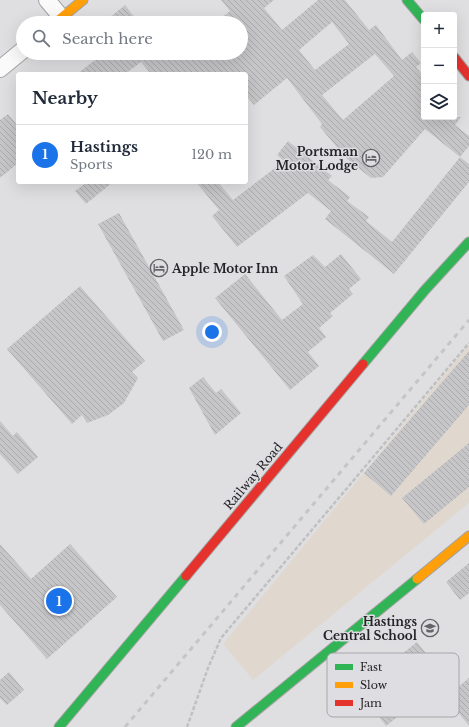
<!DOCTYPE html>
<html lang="en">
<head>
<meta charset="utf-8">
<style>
  body { margin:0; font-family:"Libre Baskerville",serif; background:#f6f6f7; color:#1f2937 }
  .controls { position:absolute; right:12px; top:12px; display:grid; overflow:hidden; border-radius:4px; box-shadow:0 4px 16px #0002 }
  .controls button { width:36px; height:36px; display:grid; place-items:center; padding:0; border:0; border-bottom:1px solid #e0e1e3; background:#fff; color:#1f2937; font:20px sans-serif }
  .you { position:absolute; left:212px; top:332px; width:14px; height:14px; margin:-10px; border:3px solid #fff; border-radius:50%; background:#1a73e8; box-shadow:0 0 0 6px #1a73e833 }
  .badge { display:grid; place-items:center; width:26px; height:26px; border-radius:50%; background:#1a73e8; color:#fff; font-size:13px; font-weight:700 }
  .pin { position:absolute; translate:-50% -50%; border:2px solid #fff; box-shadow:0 1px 4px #0006 }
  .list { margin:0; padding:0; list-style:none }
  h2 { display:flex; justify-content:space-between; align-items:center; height:52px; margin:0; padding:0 16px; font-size:17px }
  h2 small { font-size:13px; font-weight:400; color:#747a83 }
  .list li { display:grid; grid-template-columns:26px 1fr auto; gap:12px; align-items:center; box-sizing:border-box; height:60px; padding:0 16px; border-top:1px solid #e0e1e3 }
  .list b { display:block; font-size:15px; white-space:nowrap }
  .list p { margin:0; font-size:13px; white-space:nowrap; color:#747a83 }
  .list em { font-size:13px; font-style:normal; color:#747a83 }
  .icon { flex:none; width:22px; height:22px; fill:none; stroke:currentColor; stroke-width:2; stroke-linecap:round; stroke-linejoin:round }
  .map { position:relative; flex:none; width:469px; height:727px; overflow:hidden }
  .search { position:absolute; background:#fff; box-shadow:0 4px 16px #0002; left:16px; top:16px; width:232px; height:44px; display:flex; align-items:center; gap:10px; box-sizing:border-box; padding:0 14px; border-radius:22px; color:#747a83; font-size:15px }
  .panel { position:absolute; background:#fff; box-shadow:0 4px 16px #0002; left:16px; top:72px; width:232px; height:112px; border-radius:4px }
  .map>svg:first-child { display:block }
</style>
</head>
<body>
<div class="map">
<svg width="469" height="727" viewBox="0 0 469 727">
  <defs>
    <pattern id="building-back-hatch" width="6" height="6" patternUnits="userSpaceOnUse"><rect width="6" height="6" fill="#c6c6c8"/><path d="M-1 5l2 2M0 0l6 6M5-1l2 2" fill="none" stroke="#aaaaac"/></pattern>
  </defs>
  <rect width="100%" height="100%" fill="#dfdfe1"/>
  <path fill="#e0d8cf" d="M469,345V503L253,680L223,644Z"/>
  <path fill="url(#building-back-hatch)" fill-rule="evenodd" d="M221,0H274L264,8L282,30L318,0H345L369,30L376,25L402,60L412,52L421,63L416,67L424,77V117H461L455,125L469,136V146L460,157L425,129L383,177L371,178L346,158L320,127L322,124L287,78L254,105L246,95V74H151L141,62L125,74H77L104,53H241V23H215L230,11ZM332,22L349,44L315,70L299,50ZM375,54L394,76L343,120L322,95Z
    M125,5L139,23H103Z
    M8,114L18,126V163L0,178V120Z
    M288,141L332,176L328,180L350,197L347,201L369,217L366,221L392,242L460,157L469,164V182L394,274L325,219L331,211L308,193L237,247L212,216L219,210L196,182H218L233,200L284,161L277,155Z
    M87,182H113L86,204L75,191Z
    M119,213L184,330L163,341L98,224Z
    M341,254L361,279L349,289L353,294L330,313L333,316L319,328L326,337L308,352L319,366L290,390L215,298L245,274L282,320L303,304L284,276L313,255L325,267Z
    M80,286L145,361L132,372L138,378L124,403L108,415L87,423L82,415L72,424L7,349Z
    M469,351V405L391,496L364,473Z
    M203,377L216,393L221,389L241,413L215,435L189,388Z
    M0,421L13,436L17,432L38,457L18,474L0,454Z
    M469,443V487L424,524L402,498Z
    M0,544L31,579L70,544L117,597L47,659L0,605Z
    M469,563V593L460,600L446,582Z
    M417,642L446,678L386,726L373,709L391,695L375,676Z
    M9,672L24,690L7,705L0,698V680Z
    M469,678V726L446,697Z"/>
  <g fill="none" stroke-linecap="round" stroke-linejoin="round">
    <defs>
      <path id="street" d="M47,0L62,18
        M0,69L23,50"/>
      <path id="fast" d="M407,0L424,20
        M363,364L425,290L469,242
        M59,727L186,576
        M236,727L417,579"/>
      <path id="slow" d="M55,23L83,0
        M417,579L469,536"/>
      <path id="jam" d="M454,57L469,76
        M186,576L363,364"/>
    </defs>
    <use href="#street" stroke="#a3a3a4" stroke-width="18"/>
    <use href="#fast" stroke="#a3a3a4" stroke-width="11"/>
    <use href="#slow" stroke="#a3a3a4" stroke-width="11"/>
    <use href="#jam" stroke="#a3a3a4" stroke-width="11"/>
    <path stroke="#c0c0c1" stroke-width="2.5" stroke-dasharray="4 2" stroke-linecap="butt" d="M187,727L208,668L221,638L469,343"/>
    <use href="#street" stroke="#fafafa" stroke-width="16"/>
    <use href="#fast" stroke="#30b455" stroke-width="9"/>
    <use href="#slow" stroke="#ff9f0a" stroke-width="9"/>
    <use href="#jam" stroke="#e5322d" stroke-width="9"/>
    <path stroke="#c5c5c5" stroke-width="3" stroke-dasharray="5 5" stroke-linecap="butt" d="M125,727L469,320"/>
  </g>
  <defs>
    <symbol id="hotel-ring" viewBox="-11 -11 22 22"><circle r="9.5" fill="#dedee2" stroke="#656567" stroke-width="1.5"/><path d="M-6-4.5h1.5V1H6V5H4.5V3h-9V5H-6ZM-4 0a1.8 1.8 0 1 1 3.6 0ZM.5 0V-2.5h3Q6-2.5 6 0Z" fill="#656567"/></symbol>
    <symbol id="school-ring" viewBox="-11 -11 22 22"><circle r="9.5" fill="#dedee2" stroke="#656567" stroke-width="1.5"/><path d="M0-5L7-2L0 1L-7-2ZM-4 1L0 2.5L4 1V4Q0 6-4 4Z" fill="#656567"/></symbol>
  </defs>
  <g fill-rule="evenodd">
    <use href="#hotel-ring" x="361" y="148" width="20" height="20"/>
    <use href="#hotel-ring" x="149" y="258" width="20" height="20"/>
    <use href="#school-ring" x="420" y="618" width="20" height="20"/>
  </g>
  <g text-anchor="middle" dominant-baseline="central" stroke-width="3" stroke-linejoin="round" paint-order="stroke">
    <g font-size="12" font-weight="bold" fill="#242426" stroke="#dedee2" text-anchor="end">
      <text x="358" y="151">Portsman<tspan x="358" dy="14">Motor Lodge</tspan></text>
      <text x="172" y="268" text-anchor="start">Apple Motor Inn</text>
      <text x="417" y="621">Hastings<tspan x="417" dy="14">Central School</tspan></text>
    </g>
    <g font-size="12" fill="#242426" stroke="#dedee2">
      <text transform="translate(253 476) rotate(-50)">Railway Road</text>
    </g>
  </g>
  <rect x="327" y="653" width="132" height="64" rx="6" fill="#dedee2" stroke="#a6a6aa" stroke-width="1"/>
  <rect x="335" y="664" width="18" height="6" fill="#30b455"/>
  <rect x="335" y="682" width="18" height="6" fill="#ff9f0a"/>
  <rect x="335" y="700" width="18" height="6" fill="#e5322d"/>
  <g font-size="11" fill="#242426">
    <text x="360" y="671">Fast</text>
    <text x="360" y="689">Slow</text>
    <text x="360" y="707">Jam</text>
  </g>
</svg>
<div class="controls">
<button>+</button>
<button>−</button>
<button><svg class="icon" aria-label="layers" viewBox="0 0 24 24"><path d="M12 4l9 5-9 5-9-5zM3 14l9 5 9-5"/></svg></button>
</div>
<div class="you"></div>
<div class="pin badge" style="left:59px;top:601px">1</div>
<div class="search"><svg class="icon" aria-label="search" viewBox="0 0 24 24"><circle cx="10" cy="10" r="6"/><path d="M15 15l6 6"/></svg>Search here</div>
<section class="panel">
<h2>Nearby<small></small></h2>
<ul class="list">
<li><span class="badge">1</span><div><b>Hastings</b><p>Sports</p></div><em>120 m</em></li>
</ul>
</section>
</div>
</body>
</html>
